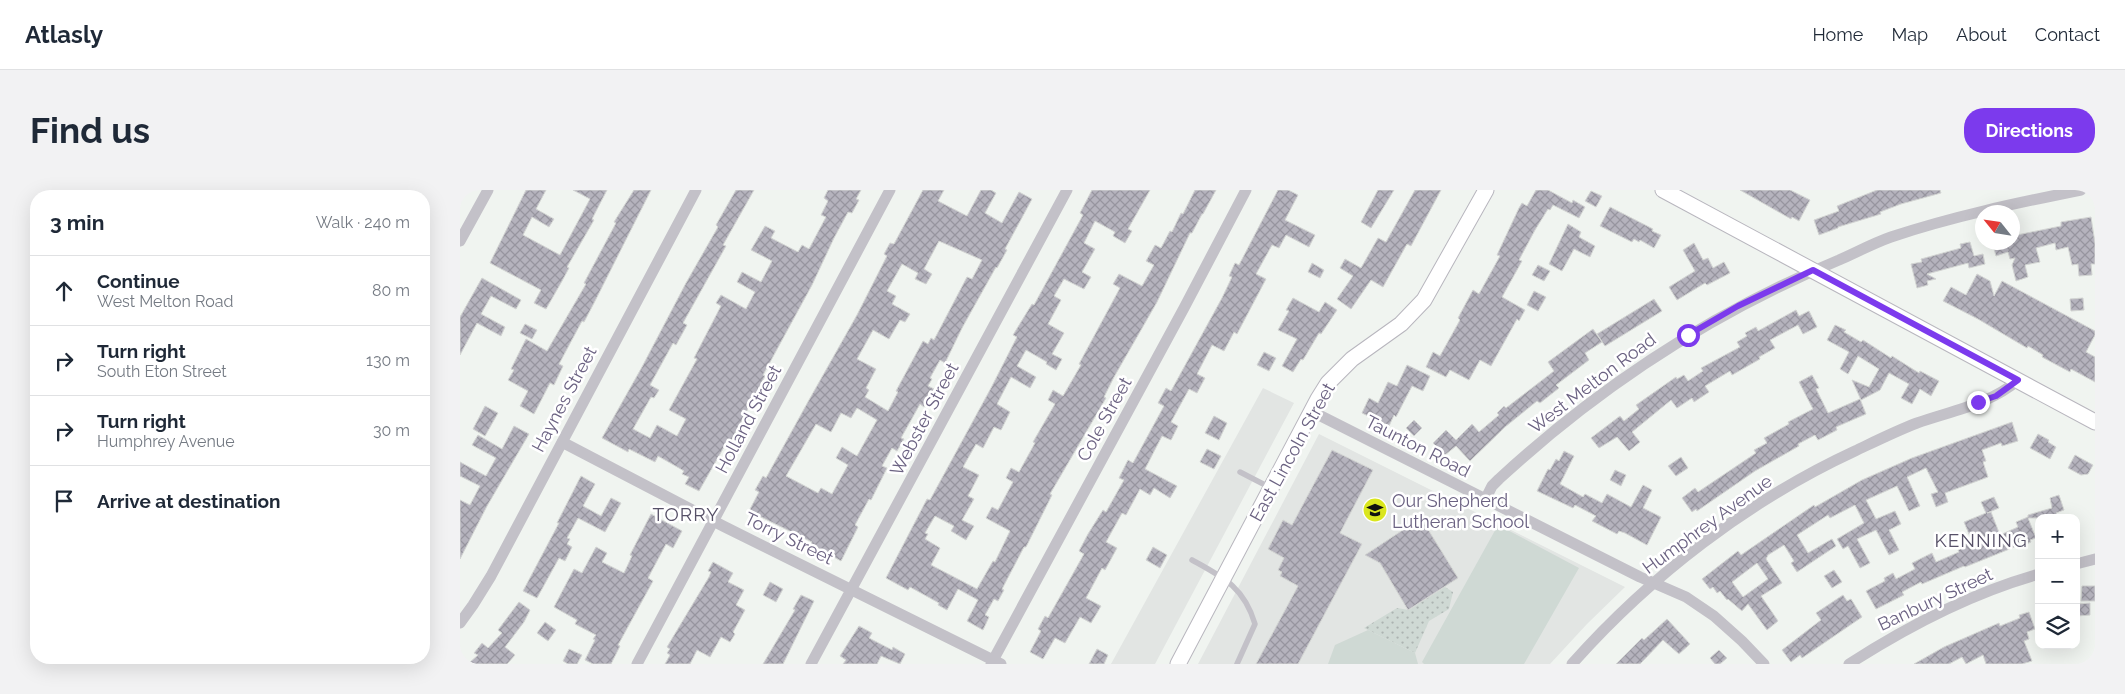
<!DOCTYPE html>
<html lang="en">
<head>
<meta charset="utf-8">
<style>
  body { margin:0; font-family:Raleway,sans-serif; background:#f2f2f3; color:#1f2937 }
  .controls { position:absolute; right:15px; bottom:15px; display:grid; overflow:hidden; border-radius:10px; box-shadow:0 5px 20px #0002 }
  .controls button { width:45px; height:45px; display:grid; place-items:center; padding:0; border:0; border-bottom:1px solid #e0e1e3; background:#fff; color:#1f2937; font:25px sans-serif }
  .compass { position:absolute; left:1515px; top:15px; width:45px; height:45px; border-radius:50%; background:#fff; box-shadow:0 5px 20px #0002; rotate:300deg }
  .stop { position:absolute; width:15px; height:15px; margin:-11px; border:4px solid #7c3aed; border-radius:50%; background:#fff }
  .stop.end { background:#7c3aed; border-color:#fff; box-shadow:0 1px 5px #0008 }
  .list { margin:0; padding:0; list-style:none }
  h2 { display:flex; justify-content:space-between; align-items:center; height:65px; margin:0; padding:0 20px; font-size:21px }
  h2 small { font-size:16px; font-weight:400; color:#747a83 }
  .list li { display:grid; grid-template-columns:32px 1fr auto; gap:15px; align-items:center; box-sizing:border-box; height:70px; padding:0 20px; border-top:1px solid #e0e1e3 }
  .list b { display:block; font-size:19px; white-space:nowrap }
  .list p { margin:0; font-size:16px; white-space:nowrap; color:#747a83 }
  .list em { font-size:16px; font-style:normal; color:#747a83 }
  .icon { flex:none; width:28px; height:28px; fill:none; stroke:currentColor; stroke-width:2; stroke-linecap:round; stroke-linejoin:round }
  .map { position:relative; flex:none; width:1635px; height:474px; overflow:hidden; border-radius:20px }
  header { display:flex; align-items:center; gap:30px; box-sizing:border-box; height:70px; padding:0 25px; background:#fff; border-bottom:1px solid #e0e1e3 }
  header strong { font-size:24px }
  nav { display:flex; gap:28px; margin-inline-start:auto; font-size:18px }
  .intro { display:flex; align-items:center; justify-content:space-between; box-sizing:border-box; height:120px; padding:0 30px }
  h1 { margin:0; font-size:35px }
  .button { padding:12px 22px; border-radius:20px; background:#7c3aed; color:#fff; font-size:18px; font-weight:700 }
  main { display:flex; gap:30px; padding:0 30px }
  aside { flex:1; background:#fff; border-radius:20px; box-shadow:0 5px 20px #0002 }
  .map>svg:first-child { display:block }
</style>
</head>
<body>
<header>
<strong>Atlasly</strong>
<nav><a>Home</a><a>Map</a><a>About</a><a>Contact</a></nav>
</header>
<div class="intro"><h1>Find us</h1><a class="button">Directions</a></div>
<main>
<aside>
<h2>3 min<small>Walk · 240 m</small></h2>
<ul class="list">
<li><svg class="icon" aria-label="ahead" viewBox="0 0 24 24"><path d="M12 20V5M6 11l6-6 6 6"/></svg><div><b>Continue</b><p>West Melton Road</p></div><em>80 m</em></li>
<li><svg class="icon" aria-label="right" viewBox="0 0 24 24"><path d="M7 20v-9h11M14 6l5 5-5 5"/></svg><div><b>Turn right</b><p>South Eton Street</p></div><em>130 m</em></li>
<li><svg class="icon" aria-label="right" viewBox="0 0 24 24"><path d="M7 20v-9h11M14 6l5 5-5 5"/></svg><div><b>Turn right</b><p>Humphrey Avenue</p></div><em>30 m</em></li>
<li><svg class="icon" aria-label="arrive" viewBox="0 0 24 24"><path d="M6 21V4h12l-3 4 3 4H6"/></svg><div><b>Arrive at destination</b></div></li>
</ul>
</aside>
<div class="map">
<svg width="1635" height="474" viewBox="0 0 1635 474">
  <defs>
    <pattern id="park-dots" width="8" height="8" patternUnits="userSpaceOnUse" patternTransform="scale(1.25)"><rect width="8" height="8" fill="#cfd9d4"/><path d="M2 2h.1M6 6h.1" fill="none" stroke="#acb3b1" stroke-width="1.8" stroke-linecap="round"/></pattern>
    <pattern id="building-cross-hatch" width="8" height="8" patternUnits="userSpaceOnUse" patternTransform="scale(1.25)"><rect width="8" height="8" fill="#b5b3bd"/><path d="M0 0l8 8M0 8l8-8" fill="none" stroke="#97959f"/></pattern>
  </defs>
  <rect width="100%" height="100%" fill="#f0f4f0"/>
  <path fill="#e2e5e3" d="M803,198L834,213L695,474H651Z
    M859,244L1165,397L1127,434L1090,474H738Z"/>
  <path fill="url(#park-dots)" d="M985,397L993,402L989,419L969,431L955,463L904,438L937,418L949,420Z"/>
  <path fill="#cfd9d4" d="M1038,335L1119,378L1064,474H964L962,472Z
    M908,440L955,463L958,474H868L875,455Z"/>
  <path fill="url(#building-cross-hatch)" stroke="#d3d5d3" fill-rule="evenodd" d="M66,0H86L76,19L94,29L89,37L72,27L63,45L100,65L130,9L113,0H147L132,29L134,30L107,77L109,78L102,91L86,119L74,113L81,100L30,73Z
    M174,0H191L134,113L124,132L122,131L99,174L103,176L94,195L90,193L74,224L60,216L68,201L48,190L54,180L51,179L66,149L87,161L126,94L124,93L156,33L154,32Z
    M276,0H294L263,55L266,56L223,133L227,135L216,155L213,153L190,195L199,200L194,208L191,207L173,239L190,248L197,235L217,246L226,229L209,220L237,169L234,168L261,116L256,113L261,105L286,119L295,102L277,92L282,82L301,92L312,71L291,60L305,36L315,41L311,48L338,62L342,55L349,59L366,27L361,25L368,11L364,8L368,0H401L396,9L399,10L392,23L388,22L374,48L352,95L303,185L305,186L267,259L264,257L239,301L225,294L229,287L222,284L224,281L219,278L198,266L195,272L169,259L168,262L142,248L182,177L226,93L258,37L256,35Z
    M463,0H484L478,11L507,26L521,0H531L536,3L525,23L542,33L559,2L572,9L545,59L547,60L537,78L536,77L502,138L485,173L480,170L470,188L472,189L468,196L474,199L464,217L460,214L441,248L444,249L437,261L432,258L422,276L427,278L411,310L409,309L395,335L398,337L381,371L351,354L352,352L289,321L299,302L295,300L303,286L306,288L349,210L397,125L427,66L424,64L430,53L434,54ZM479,51L522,70L512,89L507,87L474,150L471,148L468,154L463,151L436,201L438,202L428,221L405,207L409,200L406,198L416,179L397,169L413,140L429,149L440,130L445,132L450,124L432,114L436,106L427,101L442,74L458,83L455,89L466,94L472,84L464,79ZM397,218L417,230L397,266L382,257L376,268L388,275L372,304L361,298L358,303L326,286L356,234L371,242L381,223L391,228Z
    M632,0H690L668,39L672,41L665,53L653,46L655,42L635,31L624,53L635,59L622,82L631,87L624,99L604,89L594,106L601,110L588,134L604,143L592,164L602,169L596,180L586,174L587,172L566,160L557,176L576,187L570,198L551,187L537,214L550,222L541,240L534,237L523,258L516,254L503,277L519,285L508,306L514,309L502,330L514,336L506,350L491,341L494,336L475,326L465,343L468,344L465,349L480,358L471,375L517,399L533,371L535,372L550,341L526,328L532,317L538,320L553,292L546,288L551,278L559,282L575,253L573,252L595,214L588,210L593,200L603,206L621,175L619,174L660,98L653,94L659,84L682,96L694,75L686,71L695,55L701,58L710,41L712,42L721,23L723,24L735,0H756L743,24H742L732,43H730L697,112L654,187L644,207L646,208L590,304L592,305L566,357H564L542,399L544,400L538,411L534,409L525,425L529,427L523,440L507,431L518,410L498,399L487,420L478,415L479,413L450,397L448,400L426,388L467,309L470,310L531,198L557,147L553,145L572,114L574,115L623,25L620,23Z
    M818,0H828L838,5L825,30L855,45L849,57L826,45L819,58L812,55L796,84L806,89L777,144L774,142L764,161L752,155L737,184L745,188L737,203L729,199L711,232L718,236L711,250L702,246L685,279L717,296L710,308L694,298L690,305L680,299L666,325L662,323L646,352L657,358L645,380L642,378L626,408L641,416L631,433L620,427L605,453L595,448L583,469L570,462L581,441L578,439L585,426L588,428L610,389L624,364L619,361L628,344L643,320L646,322L664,290L659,288L668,270L673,273L704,216L698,213L706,198L711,201L762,108L772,87L769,86L775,73L779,75Z
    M918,0H934L911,38L901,32Z
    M955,0H981L951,56L947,54L923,97L911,90L891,119L877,109L893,86L880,78L885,69L901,78L918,48L926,52Z
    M1076,0H1088L1112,13L1113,10L1125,17L1119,28L1093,15L1090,20L1088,19L1075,40L1059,70L1062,71L1042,107L1065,120L1059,131L1057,129L1031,176L1020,170L1009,190L990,180L986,187L966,177L973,162L980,166L1000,130L998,128L1013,100L1019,104L1040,66L1037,65L1059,18L1062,13L1067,16Z
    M1280,0H1330L1350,10L1339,31L1332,27L1331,29Z
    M1417,0H1480L1481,3L1441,14L1420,22L1421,24L1378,37V38L1359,45L1354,30L1379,21L1377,16Z
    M1131,1L1142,6L1136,17L1125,11Z
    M1150,17L1193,39L1192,41L1201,45L1194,58L1180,50L1179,52L1174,49L1172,52L1140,36Z
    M1631,27L1635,53V74H1631L1632,85L1619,86L1618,74L1612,75L1608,57L1596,60L1595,53L1576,58L1580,72L1565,75L1568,87L1556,91L1552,75L1555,68L1550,69L1548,62L1536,66L1532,52H1552V46L1601,36V32Z
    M1108,34L1121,42L1119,47L1135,56L1130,67L1114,59L1102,81L1089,74Z
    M1510,52L1514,66L1523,64L1525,74L1509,78L1508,73L1467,84L1476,89L1467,91L1468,95L1457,98L1451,74L1462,72L1461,69L1501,58L1500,54Z
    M1234,53L1243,70L1248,68L1253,78L1264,72L1270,83L1247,95L1245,93L1217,110L1209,97L1235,81L1223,60Z
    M852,73L864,80L860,88L848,82Z
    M1078,75L1090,81L1084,91L1072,85Z
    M1517,84L1530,91L1534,106L1542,91L1635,141V145L1626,162L1635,167V192L1611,179L1610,182L1582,167L1583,165L1568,156L1567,158L1518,129L1483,111L1491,97L1506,105Z
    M22,88L61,110L56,119L31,106L21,124L45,137L41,146L17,133L0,165V127Z
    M1074,101L1086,107L1078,121L1067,115Z
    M833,108L859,122L865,112L877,120L861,144L859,143L843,170L841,169L833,182L822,176L837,149L818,140L829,121L826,120Z
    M1623,108L1624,120L1611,121L1610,109Z
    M1194,109L1202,121L1145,156L1137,144Z
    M1336,120L1339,126L1349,121L1357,137L1343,144L1338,135L1310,150L1315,158L1299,167L1300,169L1272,185L1270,181L1245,196L1249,202L1234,212L1232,208L1217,218L1211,210L1172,242L1180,252L1169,261L1157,247L1139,258L1131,248L1160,226L1164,231L1179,219L1176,215L1216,187L1217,189L1224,185L1228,191L1243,181L1241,178L1280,157L1277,152L1287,146L1285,143L1296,137L1298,141Z
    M65,134L77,140L72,149L60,143Z
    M1375,135L1386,140L1384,142L1401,152L1403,150L1431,168L1432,166L1459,183L1460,181L1479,191L1471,206L1460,199L1452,214L1441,208L1449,194L1429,183L1420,200L1401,210L1392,190L1409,197L1419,179L1398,166L1388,184L1380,179L1389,162L1367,150Z
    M1133,139L1142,152L1125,163L1129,170L1096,195L1099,198L1080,213L1077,211L1045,237L1010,271L996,256L985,265L973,253L986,240L996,250L1012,234L1019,242L1039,225L1037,223L1044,216L1046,218L1094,181L1088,172Z
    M804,162L816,168L809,181L797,175Z
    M947,175L970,186L963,201L952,196L936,227L934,225L929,236L902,223L909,208L918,213L928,192L937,196Z
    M1352,185L1359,198L1356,199L1368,223L1400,209L1406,224L1376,237L1377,240L1358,250L1355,245L1338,254L1339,256L1295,281L1237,321L1236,319L1232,322L1222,308L1235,298L1238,302L1296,263L1294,260L1307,253L1304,248L1329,234L1328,232L1353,219L1339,192Z
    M25,216L38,223L25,246L13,239Z
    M754,226L767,233L759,250L745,243Z
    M954,230L962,238L954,246L946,238Z
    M1552,232L1558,251L1542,256L1541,253L1522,260L1526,271L1523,272L1528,287L1485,303L1488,312L1476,317L1471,304L1478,302L1466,278L1447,287L1460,316L1449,321L1437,296L1406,310L1416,329L1435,321L1441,334L1429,340L1439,360L1429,365L1416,340L1397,349L1410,373L1400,378L1388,356L1383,359L1377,349L1404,333L1395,315L1370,328L1368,325L1337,345L1348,363L1372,349L1376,356L1337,382L1331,373L1334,371L1324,355L1308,365L1306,369L1322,393L1301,406L1318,431L1307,440L1288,414L1282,421L1268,409L1267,410L1260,401L1257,403L1253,397L1250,399L1242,389L1278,361L1281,365L1354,315L1355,317L1402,290L1452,268ZM1297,373L1308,389L1283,407L1272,392Z
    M54,236L69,244L27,316L0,369V310L10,315L20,296L0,286V272L26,286L36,268L12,255L18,245L42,259Z
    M1578,244L1589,250L1588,252L1596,257L1590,269L1570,258Z
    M747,259L761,266L754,279L740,272Z
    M872,260L913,280L880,343L902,354L838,474H796L838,396L820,386L822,382L818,380L824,368L808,359L823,330L832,335Z
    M1104,261L1114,266L1100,294L1123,307L1125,304L1142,313L1147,304L1171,317L1183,295L1192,300L1183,318L1201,327L1187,355L1165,343L1159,341L1157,344L1132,331L1136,326L1115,315L1113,318L1077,301L1088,279L1090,280L1096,269L1099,271Z
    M1615,265L1633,275L1628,284L1621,285L1608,278Z
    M1221,267L1228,278L1216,286L1208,276Z
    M1155,280L1166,285L1161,296L1150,290Z
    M121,286L135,294L123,316L141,326L151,308L161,313L145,342L118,328L107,348L110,349L107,354L112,357L105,371L99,368L77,408L63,401L99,333H97Z
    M1599,305L1604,320L1596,323L1598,328H1568L1576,348L1570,350L1571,352L1558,358L1557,356L1505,377L1504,376L1462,394L1461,392L1442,402L1444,405L1416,419L1406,401L1425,391L1424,388L1433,383L1436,389L1455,379L1452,373L1472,363L1476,372L1499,362L1498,360L1504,357L1503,352L1511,349L1504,332L1526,323L1521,312L1534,307L1539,318L1527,323L1531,322L1540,345L1558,337L1556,332L1568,327V325L1592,318L1590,308Z
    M191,324L222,341L213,358L206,354L188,388L193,391L158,455L160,456L151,474H133L125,470L135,450L133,449L136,445L115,434L117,430L94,417L114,379L122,383L136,357L147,363L142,372L164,383L172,366L170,365Z
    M961,328L998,388L948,420L920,373L905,365Z
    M693,357L707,365L700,378L686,370Z
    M253,372L273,383L268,392L284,400L276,415L285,420L273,442L275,444L270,452L261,447L250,467L237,460L230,474H205L210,465L207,463L210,459L207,457L249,387L251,382L248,381Z
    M1374,380L1382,392L1372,398L1364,386Z
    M310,392L323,399L316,412L303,405Z
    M1622,396H1635V411H1621Z
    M341,405L354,411L323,474H303L335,420L333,419Z
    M1383,405L1387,411L1391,409L1402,427L1342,468L1340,465L1331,472L1322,460L1361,430L1356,423Z
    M59,412L70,420L64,432L45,457L55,465L47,474H8L18,465L14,463L22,453L28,458L42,443L38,440Z
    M1630,413V425L1617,426V414Z
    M1569,422L1575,439L1567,442L1569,449L1564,451L1572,471L1562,474H1526L1523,465L1506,474L1502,467L1489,474H1454L1484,457L1539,433L1540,436L1560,428L1559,425Z
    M1207,429L1230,454L1219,464L1203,450L1180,474H1156L1182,448L1184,450Z
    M85,432L96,440L88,451L77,443Z
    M399,436L412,443L409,448L432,460L433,457L445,464L440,474L421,466L417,474H383L386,470L380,466Z
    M109,459L122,465L117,474H108L103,471Z
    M637,459L648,465L644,474H629Z
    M1259,460L1267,468L1260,474H1255L1250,468Z"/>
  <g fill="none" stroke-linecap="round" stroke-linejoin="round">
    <defs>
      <path id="secondary" d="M1203,0L1635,232
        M718,474L858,209L868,193L892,169L941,134L964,110L1026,0"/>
    </defs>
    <use href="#secondary" stroke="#b8b6be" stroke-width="17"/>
    <path stroke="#c3c1c8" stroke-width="5.5" d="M780,282L809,297
      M732,370C763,387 784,397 795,434L777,474"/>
    <path stroke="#c3c1c8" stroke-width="11" d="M0,51L28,0
      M851,221L1180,387L1226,407L1254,426L1282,451L1304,474
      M102,252L263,336L541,474
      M1025,310L1032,296L1039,289C1141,195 1251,123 1379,70C1397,62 1414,53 1431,47C1494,26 1557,13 1621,0
      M1616,374L1635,369
      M0,433L13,415L31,386L236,0
      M177,474L430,0
      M351,474L607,0
      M531,474L724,118L786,0
      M1112,474C1190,386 1289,310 1395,261C1416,251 1436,241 1457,233C1491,221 1531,214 1558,190
      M1389,474C1448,436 1511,403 1579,384"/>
    <use href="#secondary" stroke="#fff" stroke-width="15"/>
  </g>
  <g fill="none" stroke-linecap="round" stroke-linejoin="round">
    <path stroke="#7c3aed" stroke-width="6" d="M1228,145L1278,116L1353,80L1558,190L1536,206L1518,212"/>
  </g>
  <defs>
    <symbol id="school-disc" viewBox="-11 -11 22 22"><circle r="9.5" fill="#dae61d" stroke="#fff"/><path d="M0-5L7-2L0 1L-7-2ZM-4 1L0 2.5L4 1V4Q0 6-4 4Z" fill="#111"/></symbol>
  </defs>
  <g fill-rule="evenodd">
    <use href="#school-disc" x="901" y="306" width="28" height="28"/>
  </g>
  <g text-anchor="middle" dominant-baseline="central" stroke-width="5" stroke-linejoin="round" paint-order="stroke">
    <g font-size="18" fill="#6b6282" stroke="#fff">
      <text transform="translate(1132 193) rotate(-37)">West Melton Road</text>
      <text transform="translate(104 209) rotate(-62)">Haynes Street</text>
      <text transform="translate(288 229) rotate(-62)">Holland Street</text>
      <text transform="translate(464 229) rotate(-62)">Webster Street</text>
      <text transform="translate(644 229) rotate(-61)">Cole Street</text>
      <text transform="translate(958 256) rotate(27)">Taunton Road</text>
      <text transform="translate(832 262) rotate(-61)">East Lincoln Street</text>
      <text transform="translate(1247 334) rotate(-36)">Humphrey Avenue</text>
      <text transform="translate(329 348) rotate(26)">Torry Street</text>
      <text transform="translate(1475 409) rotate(-25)">Banbury Street</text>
    </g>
    <g font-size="18" fill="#6b6282" stroke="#fff" text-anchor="start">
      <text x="932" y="310">Our Shepherd<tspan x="932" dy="21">Lutheran School</tspan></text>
    </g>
    <g font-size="19" letter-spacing="1" fill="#565067" stroke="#fff">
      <text x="226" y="324">TORRY</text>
      <text x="1521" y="350">KENNING</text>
    </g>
  </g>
</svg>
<div class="controls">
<button>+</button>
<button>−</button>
<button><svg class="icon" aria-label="layers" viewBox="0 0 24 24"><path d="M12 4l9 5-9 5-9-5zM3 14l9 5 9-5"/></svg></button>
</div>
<svg class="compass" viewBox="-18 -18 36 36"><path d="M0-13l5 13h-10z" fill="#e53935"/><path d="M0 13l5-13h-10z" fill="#747a83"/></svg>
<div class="stop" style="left:1228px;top:145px"></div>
<div class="stop end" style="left:1518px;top:212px"></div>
</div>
</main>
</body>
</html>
